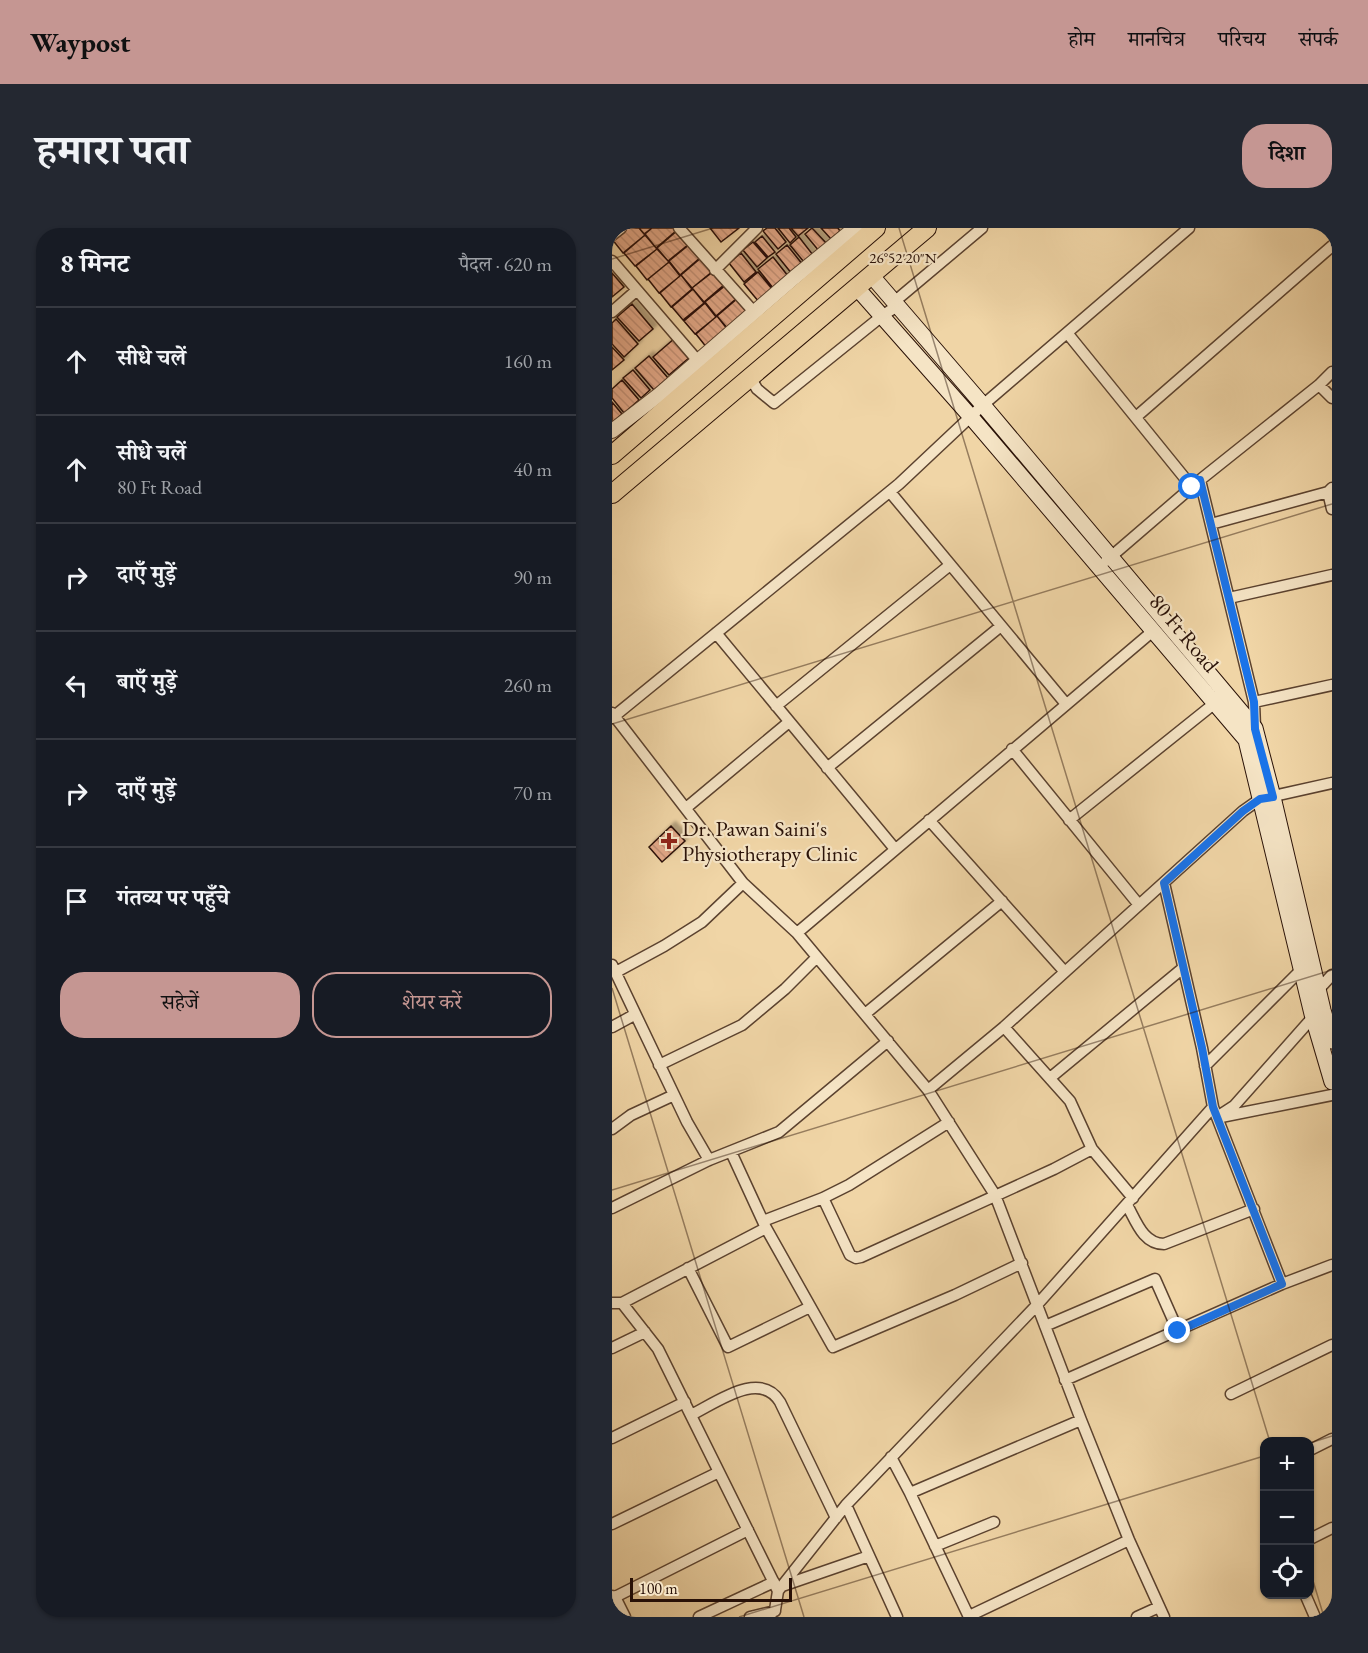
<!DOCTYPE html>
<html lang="hi">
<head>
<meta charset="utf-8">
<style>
  body { margin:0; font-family:"EB Garamond","Noto Serif Devanagari",serif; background:#242831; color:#f1f3f6 }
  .controls { position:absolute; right:18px; bottom:18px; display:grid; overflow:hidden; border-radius:12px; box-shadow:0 2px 4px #0004 }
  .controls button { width:54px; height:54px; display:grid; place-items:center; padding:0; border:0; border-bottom:2px solid #363941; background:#171b24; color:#f1f3f6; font:30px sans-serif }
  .scale { position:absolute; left:18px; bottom:15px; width:162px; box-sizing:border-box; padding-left:6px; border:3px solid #291107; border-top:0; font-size:16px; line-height:21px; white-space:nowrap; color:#291107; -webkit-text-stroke:4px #f5e4c5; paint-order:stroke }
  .stop { position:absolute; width:18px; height:18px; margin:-14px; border:4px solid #1a73e8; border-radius:50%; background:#fff }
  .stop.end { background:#1a73e8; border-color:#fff; box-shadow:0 2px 6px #0008 }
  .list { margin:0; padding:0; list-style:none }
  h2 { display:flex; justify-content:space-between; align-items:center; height:78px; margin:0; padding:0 24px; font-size:26px }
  h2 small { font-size:20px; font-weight:400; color:#9ea1a6 }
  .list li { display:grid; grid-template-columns:39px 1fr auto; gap:18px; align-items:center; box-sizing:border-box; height:108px; padding:0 24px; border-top:2px solid #363941 }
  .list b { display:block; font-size:22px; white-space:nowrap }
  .list p { margin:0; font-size:20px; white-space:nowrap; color:#9ea1a6 }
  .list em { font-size:20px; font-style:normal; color:#9ea1a6 }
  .actions { display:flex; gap:12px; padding:18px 24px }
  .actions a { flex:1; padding:14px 0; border:2px solid #c59692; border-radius:24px; text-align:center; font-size:21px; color:#c59692 }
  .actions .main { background:#c59692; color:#111 }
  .icon { flex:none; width:33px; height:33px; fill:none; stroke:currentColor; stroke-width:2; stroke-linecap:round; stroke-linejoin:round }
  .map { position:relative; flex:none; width:720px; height:1389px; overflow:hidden; border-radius:24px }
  header { display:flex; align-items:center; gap:36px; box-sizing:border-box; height:84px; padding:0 30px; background:#c59692; color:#111 }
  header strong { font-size:28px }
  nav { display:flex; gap:33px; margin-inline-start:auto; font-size:21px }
  .intro { display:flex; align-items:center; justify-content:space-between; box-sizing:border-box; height:144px; padding:0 36px }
  h1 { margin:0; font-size:42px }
  .button { padding:15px 27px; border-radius:24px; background:#c59692; color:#111; font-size:21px; font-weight:700 }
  main { display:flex; gap:36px; padding:0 36px }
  aside { flex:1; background:#171b24; border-radius:24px; box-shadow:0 2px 4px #0004 }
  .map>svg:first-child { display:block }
</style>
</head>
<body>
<header>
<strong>Waypost</strong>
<nav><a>होम</a><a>मानचित्र</a><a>परिचय</a><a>संपर्क</a></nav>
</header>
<div class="intro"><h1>हमारा पता</h1><a class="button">दिशा</a></div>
<main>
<aside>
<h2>8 मिनट<small>पैदल · 620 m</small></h2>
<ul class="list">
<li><svg class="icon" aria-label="ahead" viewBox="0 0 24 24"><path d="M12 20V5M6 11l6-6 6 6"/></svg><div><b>सीधे चलें</b></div><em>160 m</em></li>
<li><svg class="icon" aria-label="ahead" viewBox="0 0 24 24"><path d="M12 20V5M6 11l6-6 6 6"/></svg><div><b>सीधे चलें</b><p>80 Ft Road</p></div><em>40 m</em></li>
<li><svg class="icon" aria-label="right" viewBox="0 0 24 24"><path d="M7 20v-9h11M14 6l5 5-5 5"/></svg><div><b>दाएँ मुड़ें</b></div><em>90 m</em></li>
<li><svg class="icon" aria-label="left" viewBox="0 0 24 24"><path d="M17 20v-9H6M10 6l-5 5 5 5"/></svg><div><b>बाएँ मुड़ें</b></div><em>260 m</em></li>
<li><svg class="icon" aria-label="right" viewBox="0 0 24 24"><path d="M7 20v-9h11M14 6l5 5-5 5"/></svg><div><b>दाएँ मुड़ें</b></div><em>70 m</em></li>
<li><svg class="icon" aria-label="arrive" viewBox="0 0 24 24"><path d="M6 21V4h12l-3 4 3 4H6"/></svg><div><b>गंतव्य पर पहुँचे</b></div></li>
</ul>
<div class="actions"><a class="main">सहेजें</a><a>शेयर करें</a></div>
</aside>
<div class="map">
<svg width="720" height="1389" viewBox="0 0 720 1389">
  <defs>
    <pattern id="building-back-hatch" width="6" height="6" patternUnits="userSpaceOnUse" patternTransform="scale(1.5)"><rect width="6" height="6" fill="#e2a888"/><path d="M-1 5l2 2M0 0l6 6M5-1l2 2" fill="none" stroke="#c29074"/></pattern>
    <filter id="shadow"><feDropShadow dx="4.5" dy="-4.5" stdDeviation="1.5" flood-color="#0004"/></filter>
  </defs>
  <rect width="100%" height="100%" fill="#f0d5a6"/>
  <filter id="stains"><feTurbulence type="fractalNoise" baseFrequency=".00333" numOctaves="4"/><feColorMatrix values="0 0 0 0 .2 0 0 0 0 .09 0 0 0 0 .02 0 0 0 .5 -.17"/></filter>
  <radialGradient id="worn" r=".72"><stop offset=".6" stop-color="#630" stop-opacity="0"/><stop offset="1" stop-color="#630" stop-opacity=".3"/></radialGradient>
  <path fill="url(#building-back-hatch)" stroke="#291107" stroke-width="1.5" filter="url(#shadow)" d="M13,0H27L33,7L11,25L0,11Z
    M27,0H40L32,6Z
    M40,0H63L65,2L44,20L33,6Z
    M98,0H127L109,14Z
    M155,0H163L174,14L166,21L151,3Z
    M166,0H177L184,9L178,15Z
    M179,0H196L186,8Z
    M200,0L215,16L207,23L193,6Z
    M209,0H226L228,3L219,11Z
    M66,2L77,16L56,33L45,20Z
    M33,7L45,21L23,38L12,25Z
    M150,8L163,24L156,29L143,14Z
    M187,9L201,27L192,34L178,17Z
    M141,14L155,30L145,39L131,22Z
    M78,16L89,29L68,47L57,33Z
    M175,17L191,37L180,46L164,26Z
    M45,21L57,34L35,52L24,38Z
    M129,25L144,44L132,54L117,35Z
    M90,29L101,43L80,60L69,47Z
    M161,29L176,48L161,60L146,41Z
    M57,34L68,48L47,65L36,51Z
    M102,43L113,56L92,74L80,60Z
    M146,44L161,62L147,74L132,56Z
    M0,45L12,59L0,69Z
    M69,47L80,61L59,79L48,65Z
    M114,57L125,70L104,88L93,74Z
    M81,61L92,75L71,92L60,79Z
    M126,70L137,84L116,101L105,88Z
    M93,75L104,89L83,106L72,93Z
    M20,76L41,101L27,113L5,89Z
    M105,88L116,102L95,120L84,106Z
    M4,91L26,116L12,129L0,116V95Z
    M63,110L78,129L57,147L41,129Z
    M0,119L12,132L0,142Z
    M37,128L56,150L42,162L23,140Z
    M21,142L38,162L29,170L11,150Z
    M10,152L27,172L12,185L0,170V161Z
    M0,174L10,186L0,195Z
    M59,598L73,613L50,634L37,619Z"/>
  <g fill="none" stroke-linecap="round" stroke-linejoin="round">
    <defs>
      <path id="minor" d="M67,0L142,84
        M0,7L9,0
        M0,33L86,133
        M103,42L145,0
        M282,74L370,0
        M0,84L25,62
        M456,106L580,259
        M141,154L145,161L162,175L270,88L285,78
        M707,157L720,170
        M524,189L720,18
        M588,252L642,474L643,500
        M720,260L716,264L720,281
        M278,264L454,476
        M599,296L716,264
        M494,333L588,252L707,157L720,144
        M617,370L720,347
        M104,405L283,621
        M642,474L720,457
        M164,478L338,337
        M0,485L131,655L185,705L316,862L383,967L469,1192L517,1312L552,1389
        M0,490L287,256L371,177L577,0
        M400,521L527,677
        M215,540L389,398
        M74,580L177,494
        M317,592L452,743
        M457,592L603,475
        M552,655L590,820L601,879L670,1056
        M185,705L541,403
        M0,737L75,894L97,932
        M4,744L52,718L90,694L131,655
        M706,762L720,747
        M253,786L390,673
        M0,799L22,787
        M392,799L458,873L480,921L521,970
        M47,837L130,797L173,761L205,729
        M593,838L689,742
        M438,850L571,740
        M316,862L392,799L631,583L648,571L720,555
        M605,889L622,878L701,789
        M609,889L720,867
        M0,901L19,887L62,867
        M211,970L238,1027L244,1030L249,1029L442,941L480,921
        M515,977C524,993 531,1016 552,1016L642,981
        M0,980L97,932L167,904L276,813
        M151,993L211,970L237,957L337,894
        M154,1000L221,1119L343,1067L410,1035
        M76,1040L116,1119L198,1079
        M0,1075H10L154,1000L119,924
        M10,1075L46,1121L166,1363
        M433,1098L543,1051L566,1103
        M0,1120L33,1104
        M453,1152L670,1056L720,1037
        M619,1166L720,1117
        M79,1187C104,1175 148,1141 168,1174L224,1290
        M0,1210L73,1174
        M698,1222L720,1211
        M279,1229L298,1265L357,1389
        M298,1265L469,1192
        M234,1277L285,1389
        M0,1296L107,1244
        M698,1311L720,1300
        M323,1318L382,1294
        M170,1358L257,1328
        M693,1366L703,1389
        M0,1368L3,1369L13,1389
        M3,1369L136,1302
        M357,1388L517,1312
        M87,1389L162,1354
        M138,1389L163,1383
        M156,1389L163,1382L166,1363L234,1277L424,1078L601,879
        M525,1389L547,1379"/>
      <path id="tertiary" d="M0,203L48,166L183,49L243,0"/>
      <path id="secondary" d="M259,47L371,177L643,500L661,569L711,782L720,813
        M245,60L359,189L634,512L700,786L720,854"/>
      <path id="trunk" d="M0,227L264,0
        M0,266L315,0"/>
    </defs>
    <use href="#minor" stroke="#5b422f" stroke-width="13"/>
    <use href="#tertiary" stroke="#5b422f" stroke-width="16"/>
    <use href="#secondary" stroke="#291107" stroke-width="17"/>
    <use href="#trunk" stroke="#291107" stroke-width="20"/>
    <use href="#minor" stroke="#f5e4c5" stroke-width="10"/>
    <use href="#tertiary" stroke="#f5e4c5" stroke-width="14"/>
    <use href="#secondary" stroke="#f5e4c5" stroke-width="15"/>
    <use href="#trunk" stroke="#f0d5a6" stroke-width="18"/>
  </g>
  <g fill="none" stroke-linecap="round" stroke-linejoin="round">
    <path stroke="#1a73e8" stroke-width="8" d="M566,1103L670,1056L601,879L590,820L552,655L631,583L648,571L661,569L643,501L642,474L588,252L580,259"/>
  </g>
  <path fill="none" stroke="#291107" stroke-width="1.5" stroke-opacity="0.45" d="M287,0L658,1214M0,31L101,0M0,496L720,276M0,760L192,1389M0,962L720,742M698,1215L720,1208M698,1343L712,1389M127,1389L652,1228"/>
  <path fill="#8f2418" stroke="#f5e4c5" stroke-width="2" d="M54 604h6v6h6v6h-6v6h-6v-6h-6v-6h6z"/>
  <g text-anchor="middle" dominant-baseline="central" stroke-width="4.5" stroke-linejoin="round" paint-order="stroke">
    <g font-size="22" fill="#291107" stroke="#f5e4c5">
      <text transform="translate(572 405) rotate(50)">80 Ft Road</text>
    </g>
    <g font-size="22" fill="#291107" stroke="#f5e4c5" text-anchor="start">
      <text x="70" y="600">Dr. Pawan Saini's<tspan x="70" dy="25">Physiotherapy Clinic</tspan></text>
    </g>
  </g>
  <g font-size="15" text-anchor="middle" fill="#291107" stroke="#f5e4c5" stroke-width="4.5" stroke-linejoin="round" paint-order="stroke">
    <text x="291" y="35">26°52'20"N</text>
  </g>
  <rect width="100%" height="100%" filter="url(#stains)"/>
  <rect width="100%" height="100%" fill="url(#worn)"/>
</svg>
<div class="controls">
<button>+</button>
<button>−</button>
<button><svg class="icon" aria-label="locate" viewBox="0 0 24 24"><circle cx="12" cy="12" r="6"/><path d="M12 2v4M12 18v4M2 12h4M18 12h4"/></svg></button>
</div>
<div class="scale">100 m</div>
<div class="stop" style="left:580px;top:259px"></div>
<div class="stop end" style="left:566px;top:1103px"></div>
</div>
</main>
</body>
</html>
